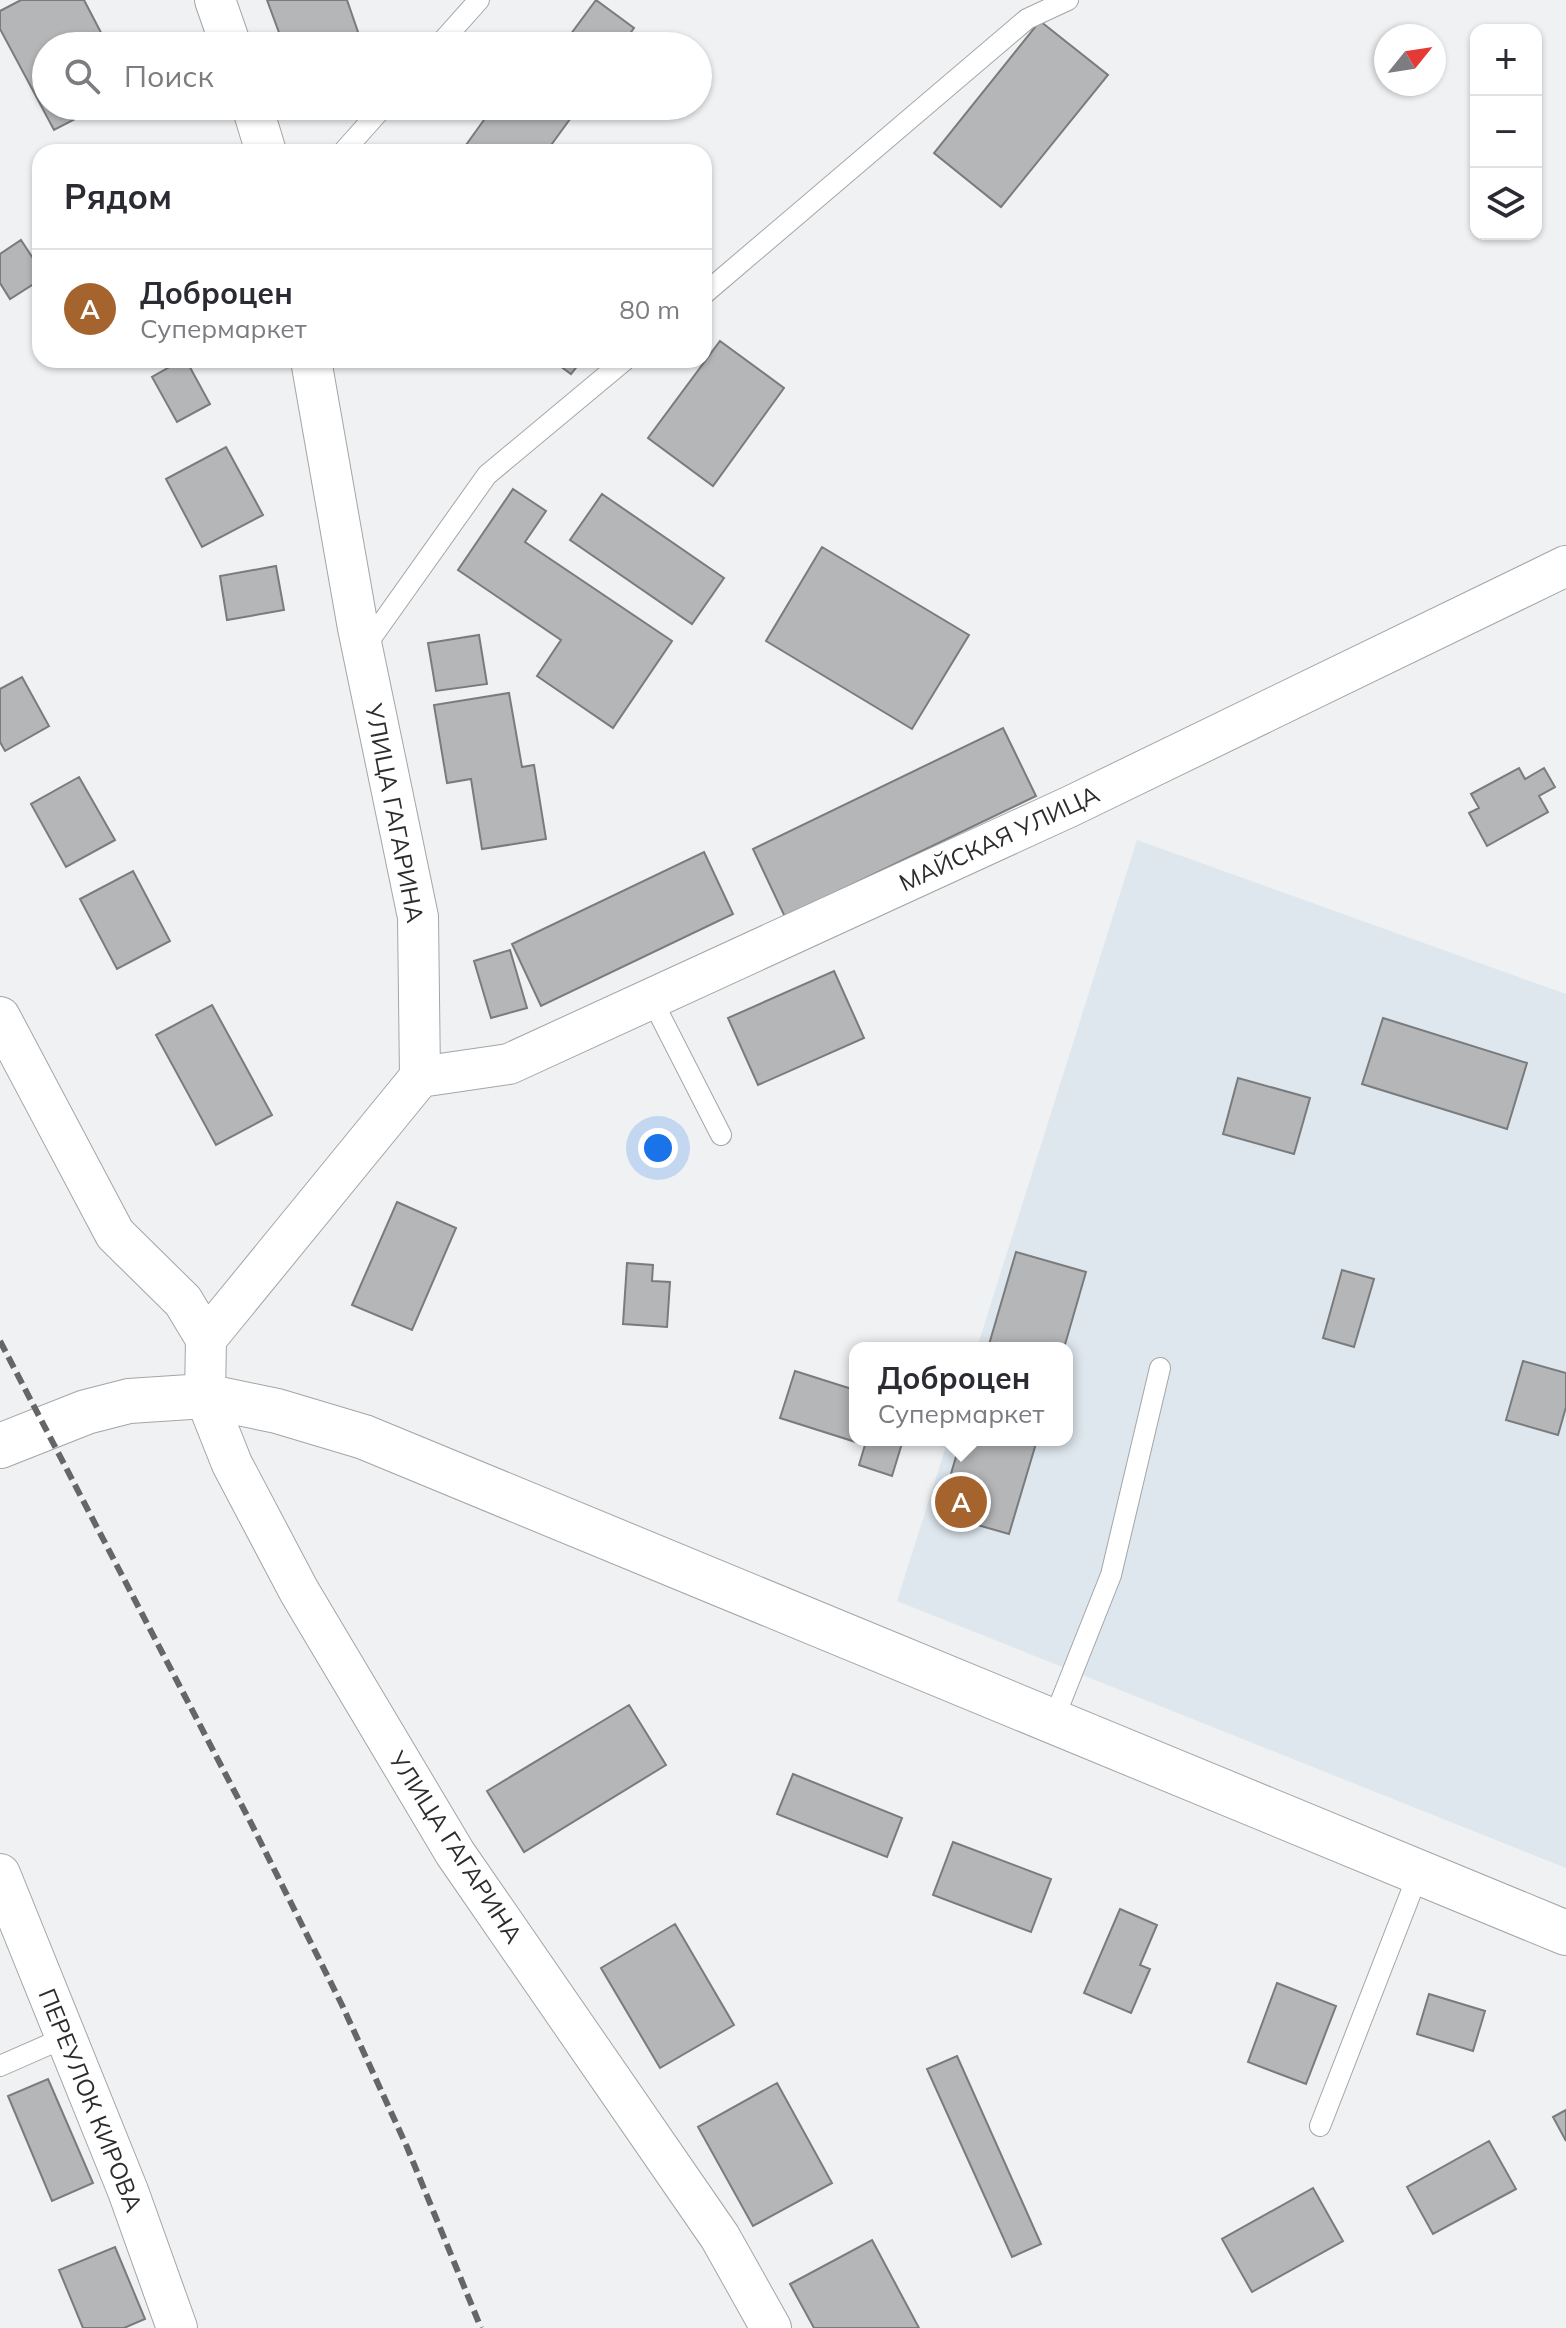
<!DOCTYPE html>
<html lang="ru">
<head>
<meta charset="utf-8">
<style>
  body { margin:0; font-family:Mulish,sans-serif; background:#f2f2f3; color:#2b2b33 }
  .controls { position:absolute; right:24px; top:24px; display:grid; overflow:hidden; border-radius:16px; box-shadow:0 2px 6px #0004 }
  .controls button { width:72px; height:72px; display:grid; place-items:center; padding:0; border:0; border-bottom:2px solid #e1e1e2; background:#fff; color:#2b2b33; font:40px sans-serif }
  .compass { position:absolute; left:1374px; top:24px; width:72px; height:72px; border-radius:50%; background:#fff; box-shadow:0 2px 6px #0004; rotate:60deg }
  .you { position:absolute; left:658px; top:1148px; width:28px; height:28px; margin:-20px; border:6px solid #fff; border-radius:50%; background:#1a73e8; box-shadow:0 0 0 12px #1a73e833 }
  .badge { display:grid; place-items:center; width:52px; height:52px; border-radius:50%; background:#a5642e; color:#fff; font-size:26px; font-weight:700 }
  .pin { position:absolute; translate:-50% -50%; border:4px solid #fff; box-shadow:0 2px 8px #0006 }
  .popup { position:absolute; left:849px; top:1342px; width:224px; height:104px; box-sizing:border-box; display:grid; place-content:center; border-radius:16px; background:#fff; filter:drop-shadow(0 2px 6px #0005); font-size:26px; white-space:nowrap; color:#7c7c81 }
  .popup b { font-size:30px; color:#2b2b33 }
  .popup::after { content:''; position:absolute; left:50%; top:100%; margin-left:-16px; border:16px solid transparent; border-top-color:#fff }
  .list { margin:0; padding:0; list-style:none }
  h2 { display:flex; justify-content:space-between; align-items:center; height:104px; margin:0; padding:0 32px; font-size:34px }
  h2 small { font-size:26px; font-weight:400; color:#7c7c81 }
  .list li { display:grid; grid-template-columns:52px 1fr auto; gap:24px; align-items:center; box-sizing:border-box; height:120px; padding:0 32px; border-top:2px solid #e1e1e2 }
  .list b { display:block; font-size:30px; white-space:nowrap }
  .list p { margin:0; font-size:26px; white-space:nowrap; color:#7c7c81 }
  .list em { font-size:26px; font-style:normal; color:#7c7c81 }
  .icon { flex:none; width:44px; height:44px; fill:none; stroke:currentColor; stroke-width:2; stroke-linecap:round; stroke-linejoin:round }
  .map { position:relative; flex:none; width:1566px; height:2328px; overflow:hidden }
  .search { position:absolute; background:#fff; box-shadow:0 2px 6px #0004; left:32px; top:32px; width:680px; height:88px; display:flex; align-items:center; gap:20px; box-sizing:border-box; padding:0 28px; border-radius:44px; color:#7c7c81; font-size:30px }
  .panel { position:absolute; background:#fff; box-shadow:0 2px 6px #0004; left:32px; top:144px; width:680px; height:224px; border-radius:24px }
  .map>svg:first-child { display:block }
</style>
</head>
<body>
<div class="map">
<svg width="1566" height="2328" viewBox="0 0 1566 2328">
  <rect width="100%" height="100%" fill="#eff1f3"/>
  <path fill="#dee7ee" d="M1137,840L1566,994V1868L897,1601L948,1440H1067V1348H977Z"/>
  <path fill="#b4b6b8" stroke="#797b7d" stroke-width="2" d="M21,0H84L108,46H46V106H100L54,130L0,29V11Z
    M267,0H347L359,35L329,46H284Z
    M596,0L634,28L621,46H562Z
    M1040,21L1108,75L1001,207L934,153Z
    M494,106H551L570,119L546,152H461Z
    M21,240L40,269V280L10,299L0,283V254Z
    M720,341L784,388L713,486L648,438Z
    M182,360H186L210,404L177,422L152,377Z
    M552,360H582L571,374Z
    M226,447L263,515L202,547L166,479Z
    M513,489L546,511L525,542L672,641L613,728L537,676L561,640L458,570Z
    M602,494L724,578L692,624L570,540Z
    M822,547L969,635L912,729L766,641Z
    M276,566L284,610L227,620L220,576Z
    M479,635L487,684L436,691L428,643Z
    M22,677L49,726L5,751L0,742V689Z
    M509,693L522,767L534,765L546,839L482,849L471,779L447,783L434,705Z
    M1003,728L1036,796L785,917L753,849Z
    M1519,768L1525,779L1544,768L1555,787L1539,796L1548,812L1487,846L1469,813L1479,808L1471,794Z
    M79,777L115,840L66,867L31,804Z
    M704,852L733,914L541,1006L512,944Z
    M133,871L170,941L117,969L80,899Z
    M510,950L527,1008L491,1018L474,961Z
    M834,971L864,1038L758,1085L728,1018Z
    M212,1005L272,1115L216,1145L156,1035Z
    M1383,1018L1527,1063L1507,1129L1362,1084Z
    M1238,1078L1310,1098L1294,1154L1223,1134Z
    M397,1202L456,1228L412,1330L352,1305Z
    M1016,1252L1086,1272L1064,1348H988Z
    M627,1263L653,1265L652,1281L670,1282L667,1327L623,1324Z
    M1342,1270L1374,1279L1354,1347L1323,1338Z
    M1523,1361L1566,1373V1407L1558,1435L1506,1420Z
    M795,1371L855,1390V1440H903L892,1476L859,1465L865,1445L780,1418Z
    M961,1440H1037L1009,1534L939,1514Z
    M629,1705L666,1765L524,1852L487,1791Z
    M793,1774L902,1818L887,1857L777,1814Z
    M953,1842L1051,1879L1031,1932L933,1895Z
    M1120,1909L1157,1925L1140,1965L1150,1969L1131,2013L1084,1993Z
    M675,1924L734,2025L660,2068L601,1968Z
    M1277,1983L1336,2006L1306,2084L1248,2062Z
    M1429,1994L1485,2011L1473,2051L1417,2034Z
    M957,2056L1041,2244L1012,2257L927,2069Z
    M48,2079L93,2183L52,2201L8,2096Z
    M777,2083L832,2183L753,2226L698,2127Z
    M1566,2110V2141L1553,2117Z
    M1489,2141L1516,2189L1433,2234L1407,2187Z
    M1313,2188L1343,2241L1252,2292L1222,2239Z
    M872,2240L919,2328H814L790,2284Z
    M115,2247L145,2319L124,2328H83L59,2270Z"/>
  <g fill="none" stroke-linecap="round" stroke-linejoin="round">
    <defs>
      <path id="service" d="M438,46L479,0
        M343,152L384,106
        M704,294L1027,19L1068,0
        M362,651L487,475L625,360
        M651,998L721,1135
        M1053,1721L1111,1575L1160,1368
        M0,2066L66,2037
        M1320,2126L1419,1872"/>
      <path id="minor" d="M215,0L231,46
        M252,106L266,152
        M311,360L358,628L418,917L420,1077L206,1339L205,1396L232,1464L299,1591L455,1853L720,2237L771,2328
        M0,1017L115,1234L183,1301L206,1339
        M420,1077L509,1064L1071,806L1566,566
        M0,1874L128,2191L177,2328"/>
      <path id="secondary" d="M0,1446L86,1412L129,1401L205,1396L277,1411L364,1437L1566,1933"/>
    </defs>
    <use href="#service" stroke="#a3a5a7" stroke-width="22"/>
    <use href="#minor" stroke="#a3a5a7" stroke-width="42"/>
    <use href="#secondary" stroke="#a3a5a7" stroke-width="46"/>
    <use href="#service" stroke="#fff" stroke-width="20"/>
    <use href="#minor" stroke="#fff" stroke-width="40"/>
    <use href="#secondary" stroke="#fff" stroke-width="44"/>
    <path stroke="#656767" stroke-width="6" stroke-dasharray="12 6" stroke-linecap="butt" d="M0,1341L252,1825L342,2005L407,2147L481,2328"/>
  </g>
  <g text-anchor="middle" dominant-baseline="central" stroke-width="7" stroke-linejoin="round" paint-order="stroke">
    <g font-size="24" fill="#2b2c2c" stroke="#fff">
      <text transform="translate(395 813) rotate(79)">УЛИЦА ГАГАРИНА</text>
      <text transform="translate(999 838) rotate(-25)">МАЙСКАЯ УЛИЦА</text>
      <text transform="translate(456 1847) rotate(57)">УЛИЦА ГАГАРИНА</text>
      <text transform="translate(91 2100) rotate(68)">ПЕРЕУЛОК КИРОВА</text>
    </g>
  </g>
</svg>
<div class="controls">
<button>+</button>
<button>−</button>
<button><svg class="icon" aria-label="layers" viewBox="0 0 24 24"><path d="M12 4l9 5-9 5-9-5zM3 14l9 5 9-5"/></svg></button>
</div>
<svg class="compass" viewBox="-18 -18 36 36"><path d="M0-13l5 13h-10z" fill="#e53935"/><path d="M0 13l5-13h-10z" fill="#7c7c81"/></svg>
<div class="you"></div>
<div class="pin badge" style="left:961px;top:1502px">A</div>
<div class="popup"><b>Доброцен</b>Супермаркет</div>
<div class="search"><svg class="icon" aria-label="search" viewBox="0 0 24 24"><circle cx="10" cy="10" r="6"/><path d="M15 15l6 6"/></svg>Поиск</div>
<section class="panel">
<h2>Рядом<small></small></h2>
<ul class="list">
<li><span class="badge">A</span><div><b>Доброцен</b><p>Супермаркет</p></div><em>80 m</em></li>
</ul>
</section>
</div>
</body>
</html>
